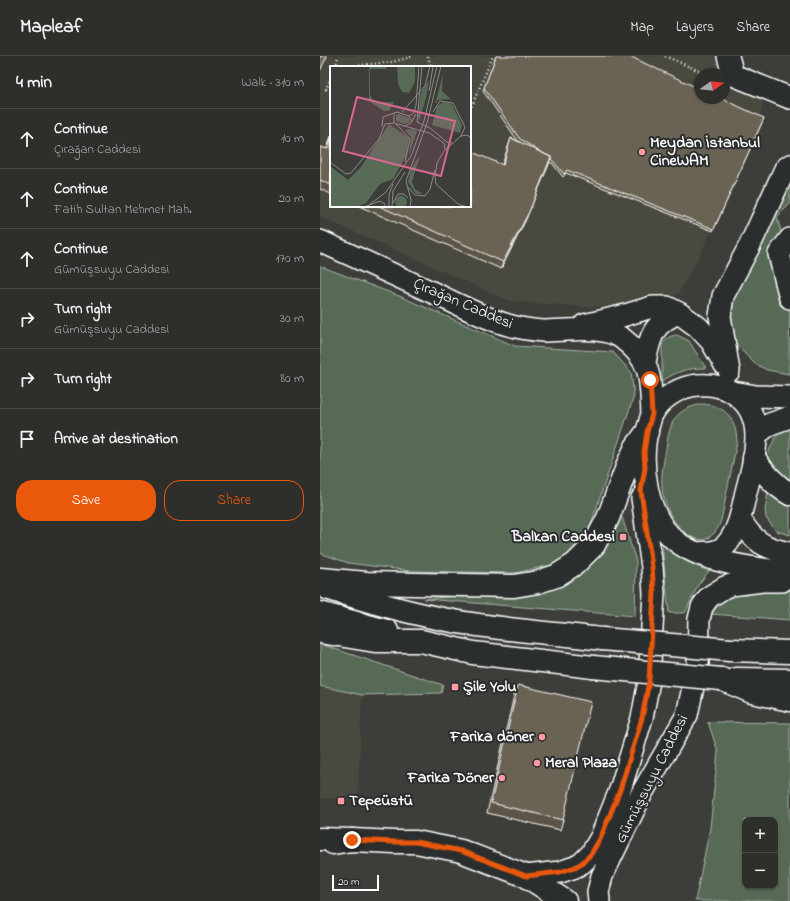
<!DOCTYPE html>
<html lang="en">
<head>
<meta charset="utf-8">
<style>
  body { margin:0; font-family:"Indie Flower",sans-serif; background:#3a3a37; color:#f1f3f6 }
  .controls { position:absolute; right:12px; bottom:12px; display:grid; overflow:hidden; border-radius:8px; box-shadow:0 1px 3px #0004 }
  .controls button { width:36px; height:36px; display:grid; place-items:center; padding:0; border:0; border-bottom:1px solid #494a47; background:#2e2e2b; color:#f1f3f6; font:20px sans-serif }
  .compass { position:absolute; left:374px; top:12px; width:36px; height:36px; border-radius:50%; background:#2e2e2b; box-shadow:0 1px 3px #0004; rotate:76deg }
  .scale { position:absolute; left:12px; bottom:10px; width:47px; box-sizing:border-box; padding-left:4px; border:2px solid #fff; border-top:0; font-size:11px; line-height:14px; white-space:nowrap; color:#fff; -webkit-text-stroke:3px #2a2d2e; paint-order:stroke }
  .stop { position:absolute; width:12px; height:12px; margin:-9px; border:3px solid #ea580c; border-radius:50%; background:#fff }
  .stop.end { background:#ea580c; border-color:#fff; box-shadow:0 1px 4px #0008 }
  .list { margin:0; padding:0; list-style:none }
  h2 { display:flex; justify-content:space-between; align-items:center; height:52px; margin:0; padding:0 16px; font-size:17px }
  h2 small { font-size:13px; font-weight:400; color:#a7a8a9 }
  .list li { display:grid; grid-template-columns:26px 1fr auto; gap:12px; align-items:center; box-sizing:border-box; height:60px; padding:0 16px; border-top:1px solid #494a47 }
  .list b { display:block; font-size:15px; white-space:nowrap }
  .list p { margin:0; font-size:13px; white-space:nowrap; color:#a7a8a9 }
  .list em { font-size:13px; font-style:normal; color:#a7a8a9 }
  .actions { display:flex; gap:8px; padding:12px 16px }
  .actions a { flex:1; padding:9px 0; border:1px solid #ea580c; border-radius:16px; text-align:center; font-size:14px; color:#ea580c }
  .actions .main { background:#ea580c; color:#fff }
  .icon { flex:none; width:22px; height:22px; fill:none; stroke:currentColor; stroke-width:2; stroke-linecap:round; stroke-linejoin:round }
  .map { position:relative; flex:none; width:470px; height:845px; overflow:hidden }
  header { display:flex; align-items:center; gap:24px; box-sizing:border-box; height:56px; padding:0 20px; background:#2e2e2b; border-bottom:1px solid #494a47 }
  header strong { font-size:19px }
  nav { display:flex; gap:22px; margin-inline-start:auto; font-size:14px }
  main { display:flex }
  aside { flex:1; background:#2e2e2b }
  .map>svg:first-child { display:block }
</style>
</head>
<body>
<header>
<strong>Mapleaf</strong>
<nav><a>Map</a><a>Layers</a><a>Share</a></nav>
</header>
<main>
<aside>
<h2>4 min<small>Walk · 310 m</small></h2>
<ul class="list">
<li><svg class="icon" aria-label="ahead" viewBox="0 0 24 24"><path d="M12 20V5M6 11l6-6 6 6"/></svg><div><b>Continue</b><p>Çırağan Caddesi</p></div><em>10 m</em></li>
<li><svg class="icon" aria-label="ahead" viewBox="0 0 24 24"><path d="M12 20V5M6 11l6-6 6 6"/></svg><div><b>Continue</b><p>Fatih Sultan Mehmet Mah.</p></div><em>20 m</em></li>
<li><svg class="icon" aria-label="ahead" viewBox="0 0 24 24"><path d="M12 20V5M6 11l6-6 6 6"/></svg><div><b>Continue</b><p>Gümüşsuyu Caddesi</p></div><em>170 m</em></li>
<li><svg class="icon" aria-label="right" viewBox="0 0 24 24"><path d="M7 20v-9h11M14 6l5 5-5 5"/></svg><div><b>Turn right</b><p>Gümüşsuyu Caddesi</p></div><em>30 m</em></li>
<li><svg class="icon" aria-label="right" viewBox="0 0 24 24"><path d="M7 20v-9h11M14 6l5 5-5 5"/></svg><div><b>Turn right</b></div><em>80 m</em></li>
<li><svg class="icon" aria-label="arrive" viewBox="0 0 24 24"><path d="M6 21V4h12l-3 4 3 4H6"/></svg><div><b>Arrive at destination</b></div></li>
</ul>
<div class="actions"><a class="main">Save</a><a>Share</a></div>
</aside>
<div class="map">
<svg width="470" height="845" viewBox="0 0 470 845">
  <rect width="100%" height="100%" fill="#3d3d39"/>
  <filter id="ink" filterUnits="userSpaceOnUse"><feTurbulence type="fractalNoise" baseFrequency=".025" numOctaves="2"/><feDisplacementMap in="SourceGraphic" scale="8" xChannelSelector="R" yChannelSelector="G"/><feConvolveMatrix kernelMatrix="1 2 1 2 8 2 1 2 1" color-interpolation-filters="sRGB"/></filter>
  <g filter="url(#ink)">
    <path fill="#4a4841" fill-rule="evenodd" d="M0,0H395L444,42L436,76L382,195L358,238L306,250L267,251L227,248L190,245L0,161ZM11,11H150V150H11ZM380,18H404V42H380Z
      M0,630L42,639L38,741L0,743Z"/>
    <path fill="#576b57" stroke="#abb5ab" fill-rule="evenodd" d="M470,106V148L457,161L470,208L469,318L447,314L435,308L418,291L411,276L410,262L414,234Z
      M0,210L79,240L195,290L293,296L311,316L314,340L269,474L240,507L195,517L91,515L28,507L0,497Z
      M357,279L369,285L386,312C367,312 358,315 342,325V289C346,282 349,280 357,279Z
      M382,348C406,349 416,363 417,386L401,465C399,469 398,473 395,476C380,496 356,472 349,456C346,451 345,444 343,439C340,423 343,409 346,393C350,367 353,354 382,348Z
      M470,370V431L450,409L449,395L455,382Z
      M448,436L470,445V479L456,475L446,462L445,454Z
      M300,455L316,505L315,560L104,543L204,534L252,518Z
      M343,488C357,501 371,509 389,515L378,529L365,557H349L342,490Z
      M470,531V564L391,558L401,545L434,532Z
      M0,588L123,629L121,637L42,639L0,630Z
      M388,666L470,667V845H375L390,772L398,696ZM425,764H455V830H425Z"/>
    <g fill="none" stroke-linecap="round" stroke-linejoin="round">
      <defs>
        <path id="minor" d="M408,0L413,19L470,42
          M470,183L459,198L470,242
          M0,185C39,203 79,221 118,239C141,250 164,262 188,269C199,272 211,274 223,275C246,275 284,268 303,283C333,306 330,323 332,358
          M264,269L302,260L332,251H347L359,257L378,271L391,285L405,309
          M325,306C330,280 333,267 359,257
          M409,315L400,260L403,240L430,189L465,113L470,109
          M413,336L436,340L470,341
          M436,379L450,368L470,361
          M420,463C433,485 445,493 470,497
          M378,497C388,496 398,497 406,489C419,475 422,453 426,436C431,417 436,398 436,379C435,343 405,324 371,330C356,333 340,344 333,357C330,361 330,367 328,371C319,407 326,462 357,486C385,507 436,513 470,516
          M206,820L240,816L255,811L262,807L271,798L281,781L300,734L322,662L329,625L334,537L332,511L322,442
          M279,845L278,836L282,820L322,737L367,659L378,608L379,563L382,551L389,541L405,531L411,529L442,525H462"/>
        <path id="major" d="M13,787L32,784L74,786H96L141,795L206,820L245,845"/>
        <path id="highway" d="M434,402C444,417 454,429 470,438
          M0,523L47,527L194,530L218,526L236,520L255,508L274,489L288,462L308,408L316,391L327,376
          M7,532C56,548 106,562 158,569C199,575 241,578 282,583
          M0,557L67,575
          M0,576L55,585H101L153,597L273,611
          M410,594L470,596
          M401,623L432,636L470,644
          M416,623L470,624
          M0,783L32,784"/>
      </defs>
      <use href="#minor" stroke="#fff" stroke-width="24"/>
      <use href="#major" stroke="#fff" stroke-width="25"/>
      <use href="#highway" stroke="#fff" stroke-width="25"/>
      <path stroke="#fff" stroke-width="2.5" stroke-dasharray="1 3" stroke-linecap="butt" d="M108,0L111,11
        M345,0L386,18
        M16,11L18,0
        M23,11L72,6L94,0
        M11,22L6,33L11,35
        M150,54L173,0"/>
      <use href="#minor" stroke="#2a2d2e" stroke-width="21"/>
      <use href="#major" stroke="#2a2d2e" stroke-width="22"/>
      <use href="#highway" stroke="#2a2d2e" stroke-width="22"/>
      <defs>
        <path id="highway-bridge" d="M282,583L410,594
          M273,611L401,623"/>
      </defs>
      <use href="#highway-bridge" stroke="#fff" stroke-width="25" stroke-linecap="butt"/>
      <use href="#highway-bridge" stroke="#2a2d2e" stroke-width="22"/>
    </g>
    <path fill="#5b5547" stroke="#fff" d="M176,0L444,62L393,175L246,117L243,121L232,107L230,106L206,163L181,213L39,150H150L182,109L191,82L200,86L198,85L163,35Z
      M11,80V138L0,133V91L7,93Z
      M198,629L243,764L240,774L167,757L194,639Z"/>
    <path fill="#4a453a" stroke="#fff" d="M231,101L206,163L181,213L183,206Z"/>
    <path fill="#6a6353" stroke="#fff" d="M0,0H7L0,15Z
      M176,0H309L380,33V42H400L444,62L394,173L247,114L244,118L233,105L231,103V101L218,95L199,82L164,32Z
      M11,82V129L0,124V91L8,93Z
      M191,82L231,101L209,156L183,206L59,150H150V95L183,109Z
      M198,629L271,646L243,764L171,747Z"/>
  </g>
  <g fill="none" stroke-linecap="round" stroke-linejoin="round" filter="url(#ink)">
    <path stroke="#ea580c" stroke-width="5" d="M32,784L74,786H96L141,795L206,820L240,816L255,811L262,807L271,798L281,781L300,734L322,662L329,625L334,537L332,511L321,435L325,412L324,396L327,376L332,358L330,324"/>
  </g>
  <g fill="#ff9aa2" stroke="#2a2d2e" stroke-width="1.5">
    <circle cx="322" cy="96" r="4"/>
    <rect x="299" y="477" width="8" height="8" rx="2"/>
    <rect x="131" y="627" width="8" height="8" rx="2"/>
    <circle cx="222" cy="681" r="4"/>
    <circle cx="217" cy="707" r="4"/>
    <circle cx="182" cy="722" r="4"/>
    <rect x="17" y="741" width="8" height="8" rx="2"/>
  </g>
  <g text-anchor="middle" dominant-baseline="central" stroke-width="4" stroke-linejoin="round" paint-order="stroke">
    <g font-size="16" font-weight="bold" fill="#fff" stroke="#2a2d2e" text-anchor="start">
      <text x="330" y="87">Meydan İstanbul<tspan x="330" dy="18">CineWAM</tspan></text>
      <text x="295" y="481" text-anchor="end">Balkan Caddesi</text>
      <text x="143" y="631">Şile Yolu</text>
      <text x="214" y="681" text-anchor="end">Farika döner</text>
      <text x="225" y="707">Meral Plaza</text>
      <text x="174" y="722" text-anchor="end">Farika Döner</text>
      <text x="29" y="745">Tepeüstü</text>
    </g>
    <g font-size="16" fill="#fff" stroke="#2a2d2e">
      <text transform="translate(143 248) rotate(23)">Çırağan Caddesi</text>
      <text transform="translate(332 723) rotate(-63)">Gümüşsuyu Caddesi</text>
    </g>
  </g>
  <g transform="translate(10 10)">
    <rect width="141" height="141" fill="#3d3d39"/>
    <path d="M39,0H57L56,3H40V29L45,37L64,36L59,45H54L39,35ZM67,0H85V16L79,27L72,26L68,18ZM113,8L112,25L121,33L108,34L105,38ZM99,14L96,32L89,56L88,50L91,27ZM113,36L122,38L132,59L130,67L102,59L107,40ZM69,48L79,52L80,56L74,58L66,55V49ZM59,58L79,72L76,90L63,113L50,118L36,137L26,141H0V100L18,114L31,101ZM81,63L87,65L79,89L81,71L75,64ZM90,89L82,116L85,123L93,128H86L78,116L81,103ZM65 136a6 6 0 1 1 12 0a6 6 0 1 1-12 0Z" fill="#576b57"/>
    <path fill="none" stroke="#8b8b88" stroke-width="1" d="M92,0L87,56L100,62L117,76L122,77M99,25L103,1M72,46L95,20L100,0M103,46L110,35L123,37L135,61L131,70M64,47V57L99,67L114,77L115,83M79,50L84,47L86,39L89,0M66,58L80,73L75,96M75,60L81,57L86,48M52,61L53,51L67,46L79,50L82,56M0,96L16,108L21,107L49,73L55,58L64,57M78,121L85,129L95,130L100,123L105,104M63,137L68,128H74L78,132M39,139L56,126L81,90L94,55L107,0M34,141L50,135L55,138V141M59,141V128L63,118M62,141L63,125L75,106M80,141L81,134L76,115L97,57L111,0M137,141L128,138L106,118L105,110L107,97L114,85L131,70L137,69L141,72"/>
    <path fill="#d76994" fill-opacity="0.15" stroke="#d76994" stroke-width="2" d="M27,31L125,55L111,110L13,85Z"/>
    <rect width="141" height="141" fill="none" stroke="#fff" stroke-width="2"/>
  </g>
</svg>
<div class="controls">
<button>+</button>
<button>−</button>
</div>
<svg class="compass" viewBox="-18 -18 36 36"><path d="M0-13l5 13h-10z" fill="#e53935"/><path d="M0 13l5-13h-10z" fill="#a7a8a9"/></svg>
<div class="scale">20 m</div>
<div class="stop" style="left:330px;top:324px"></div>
<div class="stop end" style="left:32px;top:784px"></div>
</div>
</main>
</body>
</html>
